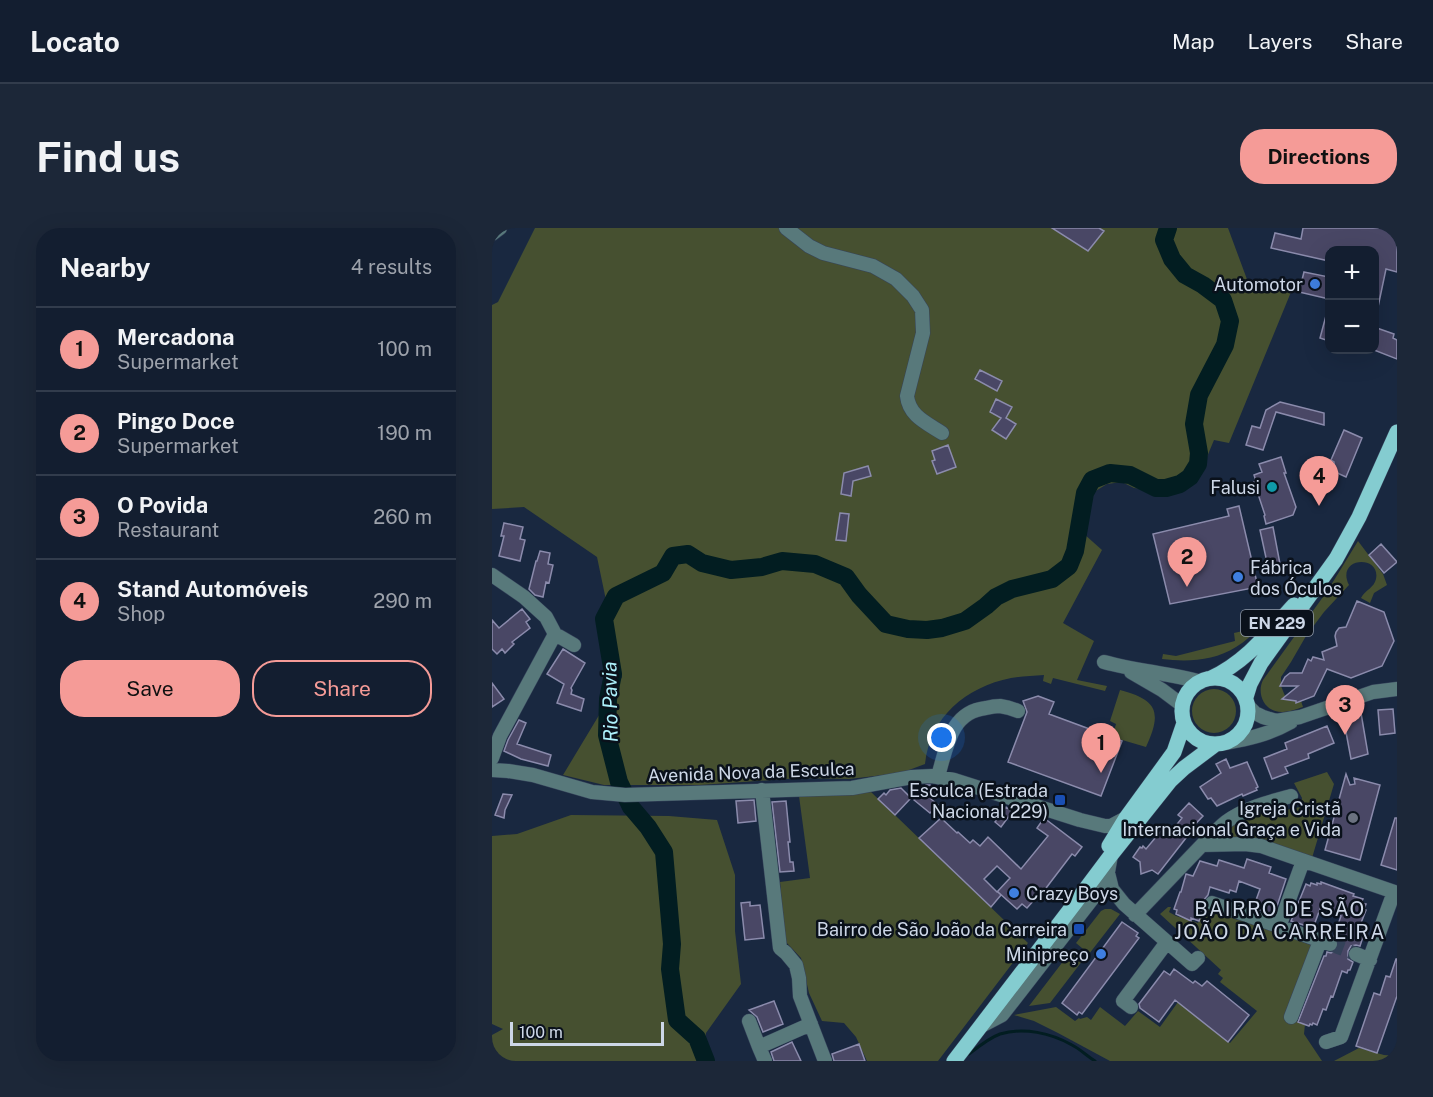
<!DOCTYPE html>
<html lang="en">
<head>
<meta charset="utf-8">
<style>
  body { margin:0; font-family:"Public Sans",sans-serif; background:#1c2738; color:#f1f3f6 }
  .controls { position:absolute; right:18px; top:18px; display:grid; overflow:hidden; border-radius:12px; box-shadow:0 6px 24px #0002 }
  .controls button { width:54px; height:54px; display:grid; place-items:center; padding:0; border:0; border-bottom:2px solid #323c4c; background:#131e30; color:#f1f3f6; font:30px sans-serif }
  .scale { position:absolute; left:18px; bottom:15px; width:154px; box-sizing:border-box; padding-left:6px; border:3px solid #cdd7e7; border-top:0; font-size:16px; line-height:21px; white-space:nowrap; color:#cdd7e7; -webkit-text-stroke:4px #0a111b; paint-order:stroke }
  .you { position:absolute; left:450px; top:510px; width:21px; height:21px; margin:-15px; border:4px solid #fff; border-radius:50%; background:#1a73e8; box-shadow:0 0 0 9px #1a73e833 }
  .badge { display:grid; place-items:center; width:39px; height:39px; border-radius:50%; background:#f59b97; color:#111; font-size:20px; font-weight:700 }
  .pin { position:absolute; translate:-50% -50px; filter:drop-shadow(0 2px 3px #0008) }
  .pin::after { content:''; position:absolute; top:32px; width:21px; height:18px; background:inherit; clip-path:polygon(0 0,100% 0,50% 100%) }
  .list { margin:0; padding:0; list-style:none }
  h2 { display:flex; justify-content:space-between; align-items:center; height:78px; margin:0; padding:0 24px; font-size:26px }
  h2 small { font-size:20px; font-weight:400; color:#9da2ab }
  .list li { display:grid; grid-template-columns:39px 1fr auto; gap:18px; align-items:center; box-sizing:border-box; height:84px; padding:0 24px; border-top:2px solid #323c4c }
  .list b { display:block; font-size:22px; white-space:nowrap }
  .list p { margin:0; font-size:20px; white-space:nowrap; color:#9da2ab }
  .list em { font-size:20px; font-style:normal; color:#9da2ab }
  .actions { display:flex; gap:12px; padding:18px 24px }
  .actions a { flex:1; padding:14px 0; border:2px solid #f59b97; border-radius:24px; text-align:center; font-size:21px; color:#f59b97 }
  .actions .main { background:#f59b97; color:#111 }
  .map { position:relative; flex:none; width:905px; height:833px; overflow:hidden; border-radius:24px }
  header { display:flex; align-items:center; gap:36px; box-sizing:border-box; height:84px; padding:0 30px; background:#131e30; border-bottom:2px solid #323c4c }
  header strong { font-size:28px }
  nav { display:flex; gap:33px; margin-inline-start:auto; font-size:21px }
  .intro { display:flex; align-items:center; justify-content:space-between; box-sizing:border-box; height:144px; padding:0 36px }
  h1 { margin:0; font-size:42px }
  .button { padding:15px 27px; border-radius:24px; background:#f59b97; color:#111; font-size:21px; font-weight:700 }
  main { display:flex; gap:36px; padding:0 36px }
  aside { flex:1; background:#131e30; border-radius:24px; box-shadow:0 6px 24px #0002 }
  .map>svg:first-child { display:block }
</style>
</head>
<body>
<header>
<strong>Locato</strong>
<nav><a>Map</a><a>Layers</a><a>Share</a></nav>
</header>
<div class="intro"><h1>Find us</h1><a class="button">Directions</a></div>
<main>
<aside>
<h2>Nearby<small>4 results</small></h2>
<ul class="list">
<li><span class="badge">1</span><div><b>Mercadona</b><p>Supermarket</p></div><em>100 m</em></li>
<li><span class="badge">2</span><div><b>Pingo Doce</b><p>Supermarket</p></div><em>190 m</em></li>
<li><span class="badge">3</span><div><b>O Povida</b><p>Restaurant</p></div><em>260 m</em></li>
<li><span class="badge">4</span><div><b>Stand Automóveis</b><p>Shop</p></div><em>290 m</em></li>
</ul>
<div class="actions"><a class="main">Save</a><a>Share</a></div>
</aside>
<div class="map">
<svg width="905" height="833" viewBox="0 0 905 833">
  <rect width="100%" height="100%" fill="#192840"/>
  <path fill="#465030" d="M43,0H736L756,54L799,64L737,215L722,212L710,241L698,256L673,265L659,262L642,260L630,254L615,256L602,264L592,306L610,322L571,395L602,413L585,452L615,458L613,463L561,450L559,456L551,453L552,447C541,448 530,448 519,450C474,459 438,489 433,536L409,545L357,551L308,550L208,557H112L71,547L130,449L105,329L32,279L0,281V77L6,74Z
    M866,313L891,346L895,357L882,365L878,375L869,370C873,362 882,360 884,351C889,326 843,329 857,357L832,384L814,408L799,434L789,449V458L793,468L795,470L803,472L804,475L809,473L811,479C804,481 798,484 791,484C773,485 764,466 771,452L836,362Z
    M768,395L770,397C762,405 754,413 744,419C722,433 695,434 670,431L671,426L684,428L743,413L742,405C751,403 761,402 768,395Z
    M700 483a22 22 0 1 1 44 0a22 22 0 1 1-44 0Z
    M628,462C666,472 670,484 654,519L620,509L624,496L618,493Z
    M835,544L842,556L820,630L736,611L734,604L736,597L759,585L777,581L789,583L808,579L810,570L802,555Z
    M379,564L536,715L446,833H375L364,809L352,795L330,793L317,765L309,730L293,713L288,654L318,650L307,568Z
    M79,587L177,588L225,592L243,647V703L249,756L214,805L210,833H0V807L11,801L0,796V608L25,606Z
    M676,679H679L677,684L684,688L706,695L712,679L746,692L748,690L824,719L796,789L813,796L812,806L830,833H618L566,805L542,793L522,787L564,779L583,793L587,790L588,791L595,789L599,792L608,779L633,798L646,783L668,799L686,774L738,815L765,783L728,754L731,750L726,746L729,742L668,686Z
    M613,681H619L628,686L597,726L584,715L609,683Z
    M579,723L591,732L558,775L537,778Z
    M867,820L892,827L905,828V833H842Z"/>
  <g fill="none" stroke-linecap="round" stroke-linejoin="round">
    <path stroke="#021d21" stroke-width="3" d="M477,826C486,819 497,810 508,806C532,799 559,805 580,817C588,821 595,828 603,833"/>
    <path stroke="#021d21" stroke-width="18" d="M214,833L205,810L185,792L178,741L180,716L172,624L156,599L139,579L127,554L115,507L116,471L121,446L112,391L124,368L171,345L181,328L196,326L210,335L239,342L270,339L290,333L323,336L354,349L367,367L394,396L416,401L435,402L450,400L473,393L494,378L504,369L520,361L560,351L577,338L583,323L593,265L600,252L618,245L638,247L664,260H674L688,256L698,249L706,236L707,225L702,196L707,167L733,117L738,93L731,72L711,57L693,47L680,31L672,12L676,0"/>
  </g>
  <path fill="#494765" stroke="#8b8bac" stroke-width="1.5" fill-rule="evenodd" d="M560,0H607L612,3L596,23Z
    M811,0H905V44L894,41L886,79L882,78V22H837V33L779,20L783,5L809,11Z
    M812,44L837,49V71L807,64Z
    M835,84H837V113L828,110Z
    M882,99L902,106L901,110L905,112V131L882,122Z
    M488,142L510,153L505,163L483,151Z
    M504,171L520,179L514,190L524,196L514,211L500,202L509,190L498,184Z
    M788,174L832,185V197L784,184L771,222L754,217L760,198L768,200L774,182Z
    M852,202L870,210L854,249L843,244L842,234L839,232Z
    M456,217L464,239L445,246L440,233L443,232L440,223Z
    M789,229L794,245H792L804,279L801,287L774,296L772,288L773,287L762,254L764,253L762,247L770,244L767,236Z
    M376,238L379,248L361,253L359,268L349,266L352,245Z
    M747,278L766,359L678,376L661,306L737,288L735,281Z
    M348,285L357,286L354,313L344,312Z
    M12,295L31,299L28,311L33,312L28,333L7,328L12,308H9Z
    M781,299L788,336L776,339L768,302Z
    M889,316L905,334L892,345L877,327Z
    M48,323L58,325L56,336L61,337L57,355L54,354L51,369L43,367L37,361L44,333H45Z
    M865,373L892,384L902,413L890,438L859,450L835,441L822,468L804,475V473L790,471L806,458H788L793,449L798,445H810L816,431L819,433L821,429L832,432L830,424L845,418L843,408L844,404L847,400L854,399Z
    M30,381L38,391L34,394L38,400L20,414L22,416L13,425L10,421L5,426L0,421V392L7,400Z
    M71,421L93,435L79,460L80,462L79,466L92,471L89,483L65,475L72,456L55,446Z
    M0,455L12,471L0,479Z
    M546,468L562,474L557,486L630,513L609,568L516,534L535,484L531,473Z
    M901,481L903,505L888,507L886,482Z
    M869,485L876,526L859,531L851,488Z
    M27,492L34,495L25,516L59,527L56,538L29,531L12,523L16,512Z
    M835,498L842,515L816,526L817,530L793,539L796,545L780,551L772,530L795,521L793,515Z
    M734,531L738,540L755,534L766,559L764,560L765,562L751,568L750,566L725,578L719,570L716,571L708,559L729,545L724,536Z
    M854,546L858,557L863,556L862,550L888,557L868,632L833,622Z
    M434,557H438L445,563L439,571L446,577L438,585L422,572Z
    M409,560L419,570L403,587L386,571L392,565L394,567L398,562Z
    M11,566L20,567L13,582L12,590L3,587Z
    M262,572L264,593L246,595L244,573Z
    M294,573L298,614H296L298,634H301L302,643L288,644L280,574Z
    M697,575L711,588L692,608L694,610L666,646L660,642L649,646L648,634L641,629L648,619L650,620L651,618L654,621L669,603L672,605L675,601L679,604L690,590L686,587Z
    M514,579L520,584L509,599L503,594Z
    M449,590L465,605L466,604L478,615L481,612L488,618L496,609L529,641L556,608L545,600L552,590L590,619L583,628L580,626L551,664L550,663L535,680L530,676L525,681L506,664L509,667L499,679L427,610ZM505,638L518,650L505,664L492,651Z
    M903,590H905V642L889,637Z
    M755,631L779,639L777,645L794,651L782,687L765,681L767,676L763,675L768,661L747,653L744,664L738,662L737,665L718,659L716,667L711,673L712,679L707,693L699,690V693L684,686L685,682L682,681L688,664H689L694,646L701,648L708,633L725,638L727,632L752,640Z
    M829,654L862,666L861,668L871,671L869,675L874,676L872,681L874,682L869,695L875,696L868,718L864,717L859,718L856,723V731L861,734L858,742H856L855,745L850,743L841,769L839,768L834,782L831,781L825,797L821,795L820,797L818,796L817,798L806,794L832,728H834L835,724L839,725L843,723L846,719L847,714L842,708L849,688L828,681L821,700L799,693L814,656L818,658L819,655L825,657V655L829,656Z
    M258,674V678L268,677L272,710L253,712L249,675Z
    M630,694L646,705L644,708L647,710L590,786L587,784L585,787L570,775Z
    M904,731H905V768L885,825L864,818L882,765L888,767L894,748L898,749Z
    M682,741L701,755L703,753L710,758L715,753L757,787L736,814L683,772L667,794L648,780L647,776L672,743L678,747Z
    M282,773L291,796L271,804L265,789L257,782Z
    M300,814L309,833H282L279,824Z
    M367,816L373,833H342L340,826Z"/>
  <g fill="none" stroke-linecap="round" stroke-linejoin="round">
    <path stroke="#344259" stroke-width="14" stroke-dasharray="14 7" stroke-linecap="butt" d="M838,716L864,726"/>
    <defs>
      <path id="minor" d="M294,0L317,18L331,25L381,38L404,51L421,68L430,82L431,105L415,168C417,188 435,195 450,205
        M0,6L8,0
        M0,347L32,369L54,389L63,406L8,508L0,530
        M63,406L82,417
        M612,434C644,443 677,445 709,454
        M639,444L670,462L690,477
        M756,478L763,485L771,489L784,493L808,489L881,464L905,461
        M733,515C756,511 778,506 799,494
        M0,542L16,543L41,547L100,564L133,567L360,560L420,549L440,548L462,552L588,592L613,598H619L634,590
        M446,548C455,519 458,484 494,480C498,479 504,478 508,478C514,479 521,481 526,483
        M270,562L288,720L294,725L304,737L307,750L308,768L333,833
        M710,617C718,610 725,601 734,594C753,580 777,574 799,568
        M616,645L620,661L632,676L700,736L706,730
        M720,675L838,716
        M643,687L710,617L753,616L769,618L905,665
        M787,699L811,633
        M864,726L878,732
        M639,779L631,773L675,714
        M799,789L828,713
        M257,793L267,819L319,796
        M489,798L510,787L611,657L616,644L619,627
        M834,814L849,809L902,664
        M267,819L273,833"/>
      <path id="major" d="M690 483a33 33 0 1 1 66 0a33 33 0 1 1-66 0Z
        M719,450C754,434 777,404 802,377
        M754,469L758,456L769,435L844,331L867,289L905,204
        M617,618L634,590L682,524L692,495
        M462,833L583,675L619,627L678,553L692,540L724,516"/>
    </defs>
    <use href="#minor" stroke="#36445b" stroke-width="15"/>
    <use href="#major" stroke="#36445b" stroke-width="16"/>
    <use href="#minor" stroke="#58797b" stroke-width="14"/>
    <use href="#major" stroke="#84ccd0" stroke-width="15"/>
  </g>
  <g fill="#3f7fe0" stroke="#0a111b" stroke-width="2">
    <circle cx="823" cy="56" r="6"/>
    <circle cx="746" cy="349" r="6"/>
    <circle cx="522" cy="665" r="6"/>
    <circle cx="609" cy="726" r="6"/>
  </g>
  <circle fill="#0f9aa8" stroke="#0a111b" stroke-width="2" cx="780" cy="259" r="6"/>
  <g fill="#1a4fb4" stroke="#0a111b" stroke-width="2">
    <rect x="562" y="566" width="12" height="12" rx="3"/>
    <rect x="581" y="695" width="12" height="12" rx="3"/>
  </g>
  <circle fill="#6b7280" stroke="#0a111b" stroke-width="2" cx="861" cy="590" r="6"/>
  <g text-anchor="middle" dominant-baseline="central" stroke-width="5" stroke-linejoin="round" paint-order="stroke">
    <rect fill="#0a111b" stroke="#929caa" stroke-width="1.5" x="749" y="382" width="72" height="26" rx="4.5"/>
    <g font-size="16" font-weight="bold" fill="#cdd7e7">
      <text x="785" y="395">EN 229</text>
    </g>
    <g font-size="18" fill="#cdd7e7" stroke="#0a111b" text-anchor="end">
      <text x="811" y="56">Automotor</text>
      <text x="768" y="259">Falusi</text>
      <text x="758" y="339" text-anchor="start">Fábrica<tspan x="758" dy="21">dos Óculos</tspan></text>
      <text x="556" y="562">Esculca (Estrada<tspan x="556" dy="21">Nacional 229)</tspan></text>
      <text x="849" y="580">Igreja Cristã<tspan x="849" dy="21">Internacional Graça e Vida</tspan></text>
      <text x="534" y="665" text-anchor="start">Crazy Boys</text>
      <text x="575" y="701">Bairro de São João da Carreira</text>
      <text x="597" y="726">Minipreço</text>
    </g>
    <g font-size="18" fill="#cdd7e7" stroke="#0a111b">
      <text transform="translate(259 544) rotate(-2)">Avenida Nova da Esculca</text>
    </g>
    <g font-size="20" font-style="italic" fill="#adf1fc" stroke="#0a111b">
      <text transform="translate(118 474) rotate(-91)">Rio Pavia</text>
    </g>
    <g font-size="20" letter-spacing="1.5" fill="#cdd7e7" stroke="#0a111b">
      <text x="788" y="681">BAIRRO DE SÃO<tspan x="788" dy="23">JOÃO DA CARREIRA</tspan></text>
    </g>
  </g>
</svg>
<div class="controls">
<button>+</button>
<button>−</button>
</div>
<div class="scale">100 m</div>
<div class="you"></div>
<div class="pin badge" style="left:609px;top:545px">1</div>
<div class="pin badge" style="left:695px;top:359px">2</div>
<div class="pin badge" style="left:853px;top:507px">3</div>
<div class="pin badge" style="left:827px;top:278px">4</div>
</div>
</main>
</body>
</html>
